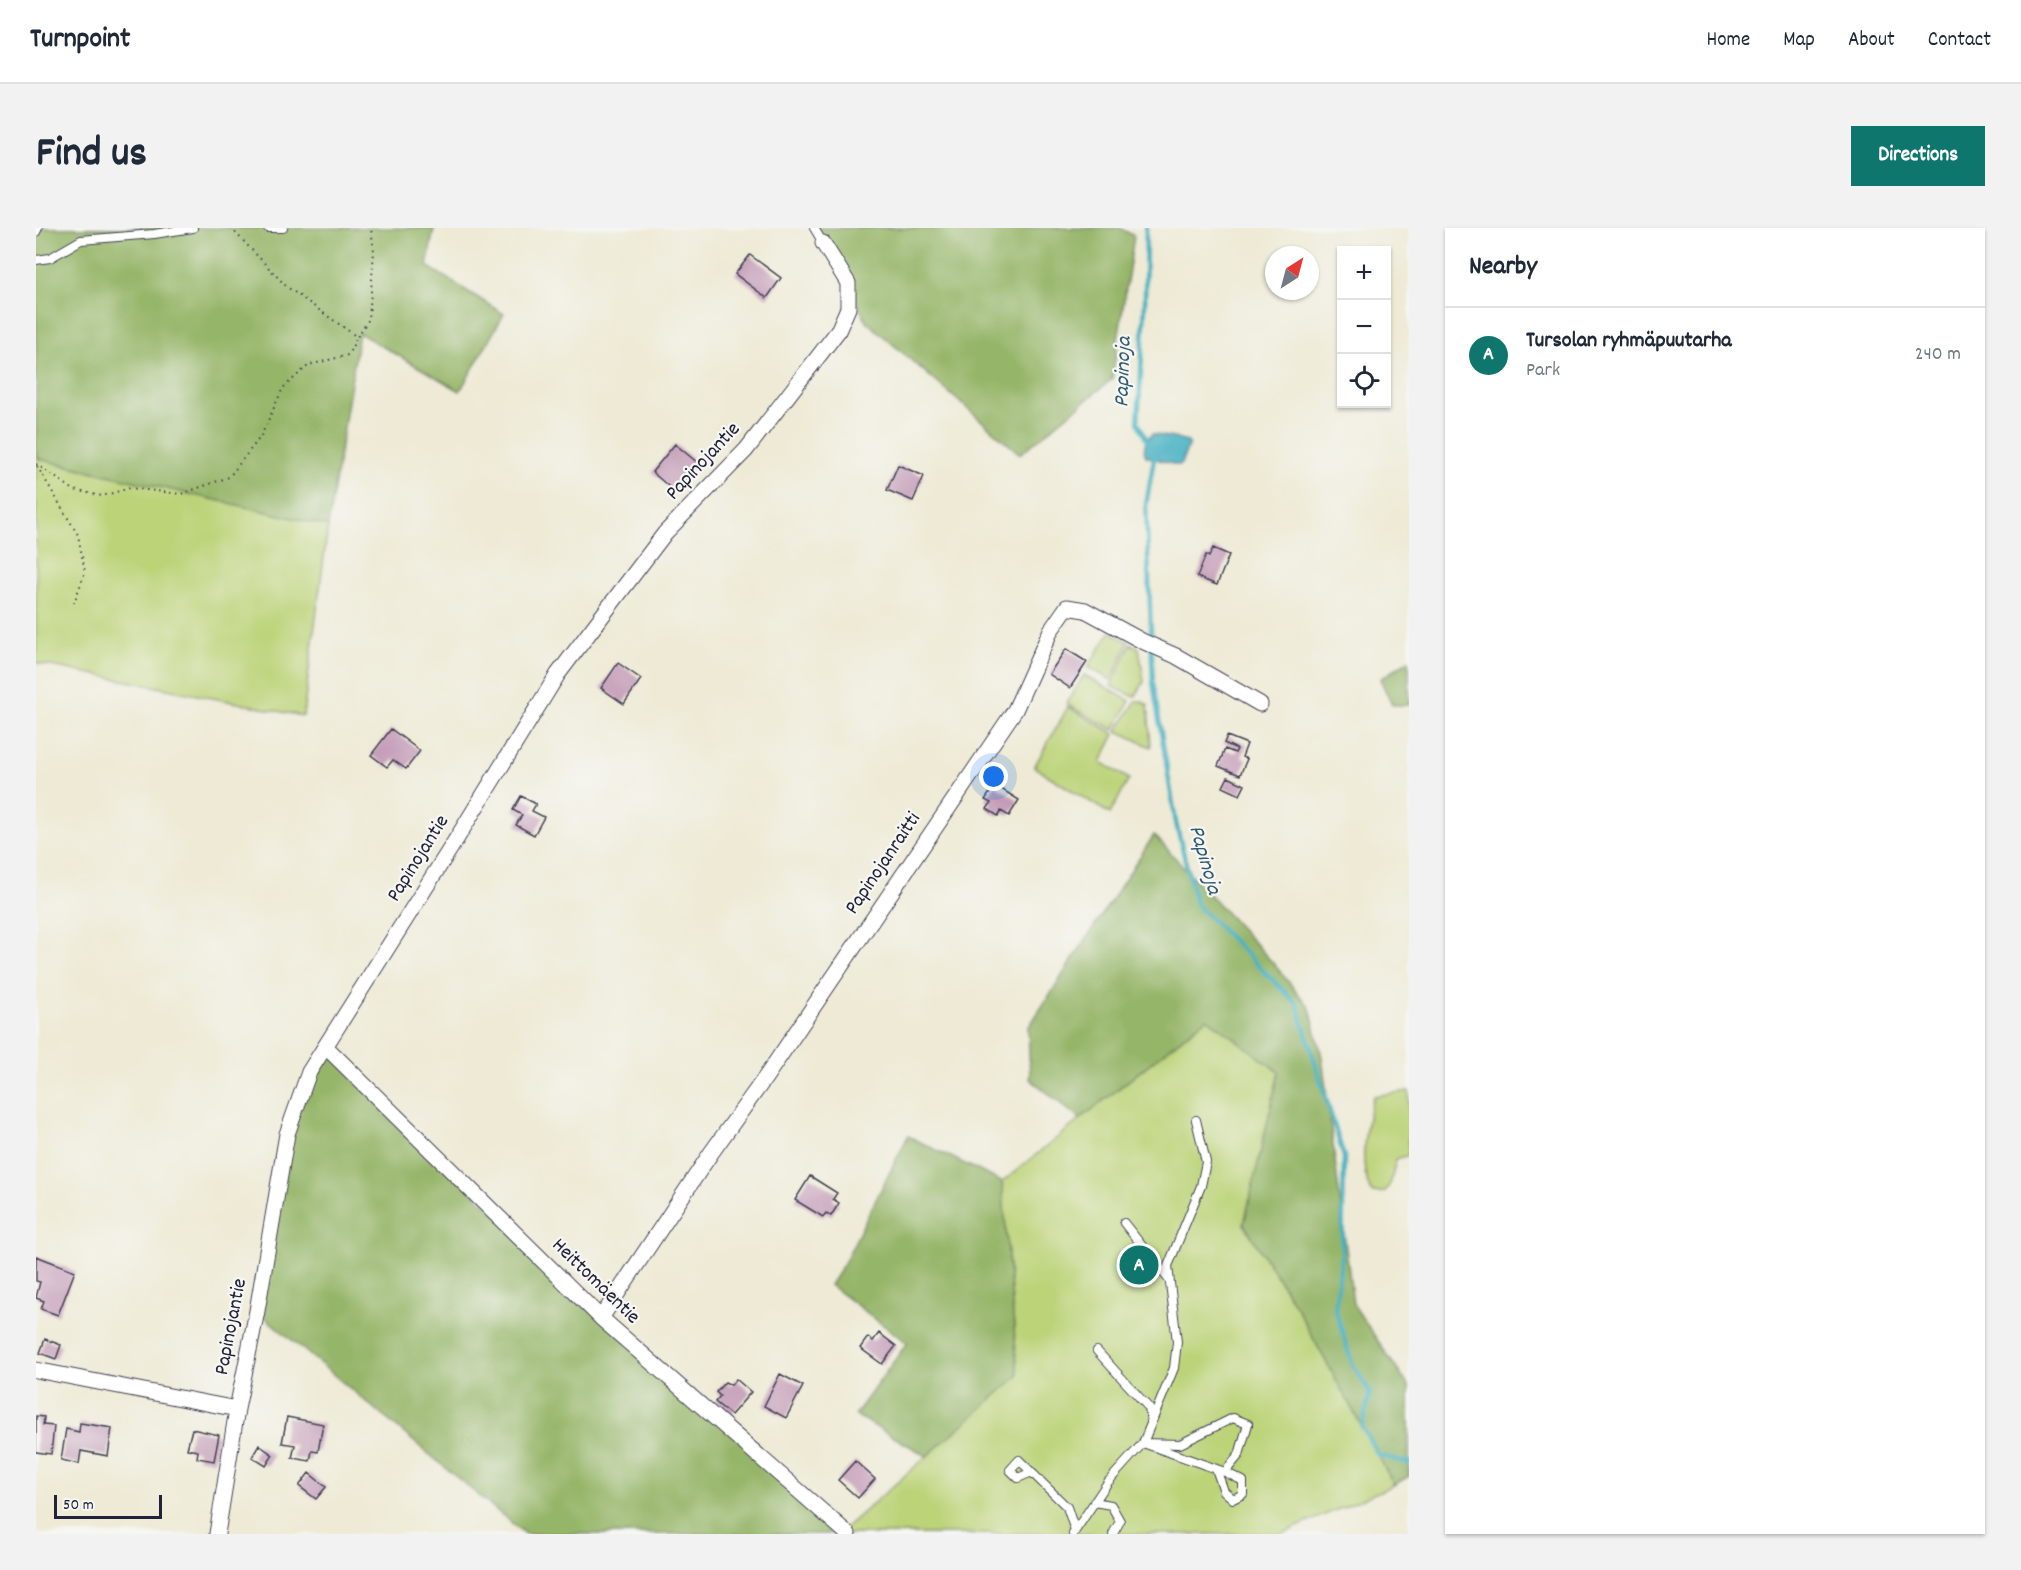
<!DOCTYPE html>
<html lang="en">
<head>
<meta charset="utf-8">
<style>
  body { margin:0; font-family:Dekko,sans-serif; background:#f2f2f3; color:#1f2937 }
  .controls { position:absolute; right:18px; top:18px; display:grid; overflow:hidden; border-radius:0px; box-shadow:0 2px 4px #0004 }
  .controls button { width:54px; height:54px; display:grid; place-items:center; padding:0; border:0; border-bottom:2px solid #e0e1e3; background:#fff; color:#1f2937; font:30px sans-serif }
  .compass { position:absolute; left:1229px; top:18px; width:54px; height:54px; border-radius:50%; background:#fff; box-shadow:0 2px 4px #0004; rotate:36deg }
  .scale { position:absolute; left:18px; bottom:15px; width:108px; box-sizing:border-box; padding-left:6px; border:3px solid #22223b; border-top:0; font-size:16px; line-height:21px; white-space:nowrap; color:#22223b; -webkit-text-stroke:4px #f6f6f2; paint-order:stroke }
  .you { position:absolute; left:958px; top:549px; width:21px; height:21px; margin:-15px; border:4px solid #fff; border-radius:50%; background:#1a73e8; box-shadow:0 0 0 9px #1a73e833 }
  .badge { display:grid; place-items:center; width:39px; height:39px; border-radius:50%; background:#0f766e; color:#fff; font-size:20px; font-weight:700 }
  .pin { position:absolute; translate:-50% -50%; border:3px solid #fff; box-shadow:0 2px 6px #0006 }
  .list { margin:0; padding:0; list-style:none }
  h2 { display:flex; justify-content:space-between; align-items:center; height:78px; margin:0; padding:0 24px; font-size:26px }
  h2 small { font-size:20px; font-weight:400; color:#747a83 }
  .list li { display:grid; grid-template-columns:39px 1fr auto; gap:18px; align-items:center; box-sizing:border-box; height:96px; padding:0 24px; border-top:2px solid #e0e1e3 }
  .list b { display:block; font-size:22px; white-space:nowrap }
  .list p { margin:0; font-size:20px; white-space:nowrap; color:#747a83 }
  .list em { font-size:20px; font-style:normal; color:#747a83 }
  .icon { flex:none; width:33px; height:33px; fill:none; stroke:currentColor; stroke-width:2; stroke-linecap:round; stroke-linejoin:round }
  .map { position:relative; flex:none; width:1373px; height:1306px; overflow:hidden; border-radius:0px }
  header { display:flex; align-items:center; gap:36px; box-sizing:border-box; height:84px; padding:0 30px; background:#fff; border-bottom:2px solid #e0e1e3 }
  header strong { font-size:28px }
  nav { display:flex; gap:33px; margin-inline-start:auto; font-size:21px }
  .intro { display:flex; align-items:center; justify-content:space-between; box-sizing:border-box; height:144px; padding:0 36px }
  h1 { margin:0; font-size:42px }
  .button { padding:15px 27px; border-radius:0px; background:#0f766e; color:#fff; font-size:21px; font-weight:700 }
  main { display:flex; gap:36px; padding:0 36px }
  aside { flex:1; background:#fff; border-radius:0px; box-shadow:0 2px 4px #0004 }
  .map>svg:first-child { display:block }
</style>
</head>
<body>
<header>
<strong>Turnpoint</strong>
<nav><a>Home</a><a>Map</a><a>About</a><a>Contact</a></nav>
</header>
<div class="intro"><h1>Find us</h1><a class="button">Directions</a></div>
<main>
<div class="map">
<svg width="1373" height="1306" viewBox="0 0 1373 1306">
  <rect width="100%" height="100%" fill="#f6f6f2"/>
  <filter id="ink" filterUnits="userSpaceOnUse"><feTurbulence type="fractalNoise" baseFrequency=".0167" numOctaves="2"/><feDisplacementMap in="SourceGraphic" scale="12" xChannelSelector="R" yChannelSelector="G"/><feConvolveMatrix kernelMatrix="1 2 1 2 8 2 1 2 1" color-interpolation-filters="sRGB"/></filter>
  <filter id="wash" filterUnits="userSpaceOnUse"><feTurbulence type="fractalNoise" baseFrequency=".008" numOctaves="4" result="noise"/><feDisplacementMap in="SourceGraphic" scale="24" xChannelSelector="R" yChannelSelector="G"/><feGaussianBlur stdDeviation="1.35" result="paint"/><feColorMatrix in="noise" values="0 0 0 0 0 0 0 0 0 0 0 0 0 0 0 0 0 1.4 0 .05"/><feComposite in="paint" operator="in"/></filter>
  <g filter="url(#wash)">
    <rect width="100%" height="100%" fill="#eeead5"/>
    <path fill="#bcd378" stroke="#6f7a5a" stroke-width="1.5" d="M0,225L3,231L292,298L267,488L0,435Z
      M1074,404L1093,414L1075,452L1052,439Z
      M1095,416L1103,420L1108,454L1099,469L1075,458Z
      M1048,447L1094,473L1078,502L1030,476Z
      M1100,473H1105L1112,477L1115,519L1081,503Z
      M1032,479L1079,506L1065,534L1093,551L1074,586L998,539Z
      M1171,790L1243,844L1208,996L1260,1079L1358,1257L1245,1306H812L807,1302L982,1148L966,954Z
      M1373,863V927L1360,931L1355,954L1349,964L1336,965C1321,940 1330,895 1337,868Z"/>
    <path fill="#95b568" stroke="#5c6c52" stroke-width="1.5" d="M0,0H398L391,38L468,86L424,163L323,105L292,298L3,231L0,225Z
      M778,0H1084L1098,8L1076,151L984,226L831,94Z
      M1373,432V477H1356L1344,451Z
      M1118,607L1237,735L1274,780L1286,829L1317,1076L1373,1159V1248L1358,1257L1260,1079L1208,996L1243,844L1171,790L1044,891L994,851L992,800Z
      M290,819L565,1090L812,1306H489L221,1083L251,906Z
      M872,908L966,954L982,1148L891,1228L819,1187L871,1115L794,1057L807,1037Z"/>
    <path fill="#44b1c1" stroke="#336a7e" stroke-width="1.5" d="M1116,206L1148,212L1153,215L1145,237H1140L1110,228C1106,221 1110,210 1116,206Z"/>
    <g fill="none" stroke-linecap="round" stroke-linejoin="round">
      <path stroke="#44b1c1" stroke-width="4.5" d="M1110,0L1109,77L1102,194L1113,217
        M1121,228L1118,231L1110,277L1117,455L1140,595L1160,676L1261,776L1308,929L1306,1026L1299,1081L1316,1135L1334,1164L1326,1199L1342,1227L1373,1235"/>
    </g>
    <g id="blocks">
      <path fill="#c49cb8" d="M714,27L745,50L731,70L699,46Z
        M639,216L662,235L639,264L616,244Z
        M862,237L888,248L877,273L851,262Z
        M1177,320L1193,327L1181,357L1161,349L1170,327L1173,329Z
        M1030,421L1051,434L1034,460L1013,446Z
        M582,435L605,451L588,476L565,460Z
        M355,501L384,523L370,541L357,532L351,539L335,527Z
        M1191,508L1211,516L1206,529L1211,531L1204,547L1182,538L1189,521L1199,525L1201,521L1188,515Z
        M1192,549L1209,557L1204,567L1187,559Z
        M959,557L983,572L973,588L965,583L962,588L951,581L955,575L949,572Z
        M485,568L500,576L496,583L508,589L498,607L480,597L486,587L477,582Z
        M774,948L801,965L797,971L803,975L795,988L790,985L787,989L759,972Z
        M0,1028L39,1043L22,1087L5,1081L8,1073L0,1070L4,1054L0,1053Z
        M843,1105L860,1118L846,1136L824,1120L832,1109L837,1113Z
        M9,1111L25,1117L20,1131L4,1125Z
        M744,1146L767,1158L750,1190L728,1178Z
        M700,1151L715,1164L695,1187L679,1174L684,1168L680,1164L689,1154L695,1157Z
        M0,1188L8,1189L7,1197L18,1198L15,1226L0,1224Z
        M251,1189L287,1196L282,1224L276,1223L274,1233L256,1230L259,1217L246,1215Z
        M44,1195L76,1200L72,1228L45,1223L43,1236L25,1232L30,1201L43,1204Z
        M156,1201L183,1207L178,1233L161,1230L162,1223L151,1221Z
        M223,1217L237,1227L230,1238L216,1229Z
        M819,1233L839,1251L822,1270L802,1252Z
        M273,1245L290,1259L280,1271L263,1258Z"/>
    </g>
  </g>
  <g filter="url(#ink)">
    <use href="#blocks" fill-opacity="0" stroke="#414052" stroke-width="1.5"/>
    <g fill="none" stroke-linecap="round" stroke-linejoin="round">
      <defs>
        <path id="service" d="M232,0H247
          M778,0L787,15
          M0,4L2,0
          M0,32L14,30L45,12L118,6L157,0
          M1088,995L1133,1052
          M1061,1123L1113,1180L1115,1194
          M1197,1190L1212,1196L1203,1227L1189,1244L1107,1215L1144,1216Z
          M1180,1241L1188,1263L1197,1271L1207,1266V1253L1189,1244
          M996,1244L982,1250L974,1242L983,1232L1031,1279L1039,1303
          M1058,1274L1075,1277L1084,1293L1077,1306
          M1037,1306L1072,1254L1107,1215L1138,1140L1141,1114L1132,1038L1165,958L1170,934L1160,892"/>
        <path id="minor" d="M290,819L565,1090L812,1306
          M565,1090L675,925L729,850L979,482L1015,402L1031,379L1049,382L1106,413L1140,428L1224,476
          M0,1142L201,1181L221,1083L251,906L273,844L421,610L522,446L629,305L710,222L802,103L812,80V55L787,15
          M181,1306L201,1181"/>
      </defs>
      <use href="#service" stroke="#414052" stroke-width="10"/>
      <use href="#minor" stroke="#414052" stroke-width="17"/>
      <path stroke="#414052" stroke-width="2" stroke-dasharray="1.5 4.5" stroke-linecap="butt" d="M195,0L251,59L321,109L333,91L338,23L335,0
        M0,236L38,262L66,268L94,260L145,266L193,249L225,208L247,160L273,137L312,127L321,109
        M1,238L42,307L49,344L38,375"/>
      <use href="#service" stroke="#fff" stroke-width="8"/>
      <use href="#minor" stroke="#fff" stroke-width="15"/>
    </g>
  </g>
  <g text-anchor="middle" dominant-baseline="central" stroke-width="4.5" stroke-linejoin="round" paint-order="stroke">
    <g font-size="21" fill="#22223b" stroke="#f6f6f2">
      <text transform="translate(668 234) rotate(-47)">Papinojantie</text>
      <text transform="translate(383 631) rotate(-58)">Papinojantie</text>
      <text transform="translate(848 636) rotate(-56)">Papinojanraitti</text>
      <text transform="translate(559 1054) rotate(44)">Heittomäentie</text>
      <text transform="translate(196 1099) rotate(-79)">Papinojantie</text>
    </g>
    <g font-size="22" font-style="italic" fill="#305b71" stroke="#f6f6f2">
      <text transform="translate(1088 144) rotate(-88)">Papinoja</text>
      <text transform="translate(1168 632) rotate(74)">Papinoja</text>
    </g>
  </g>
</svg>
<div class="controls">
<button>+</button>
<button>−</button>
<button><svg class="icon" aria-label="locate" viewBox="0 0 24 24"><circle cx="12" cy="12" r="6"/><path d="M12 2v4M12 18v4M2 12h4M18 12h4"/></svg></button>
</div>
<svg class="compass" viewBox="-18 -18 36 36"><path d="M0-13l5 13h-10z" fill="#e53935"/><path d="M0 13l5-13h-10z" fill="#747a83"/></svg>
<div class="scale">50 m</div>
<div class="you"></div>
<div class="pin badge" style="left:1103px;top:1037px">A</div>
</div>
<aside>
<h2>Nearby<small></small></h2>
<ul class="list">
<li><span class="badge">A</span><div><b>Tursolan ryhmäpuutarha</b><p>Park</p></div><em>240 m</em></li>
</ul>
</aside>
</main>
</body>
</html>
